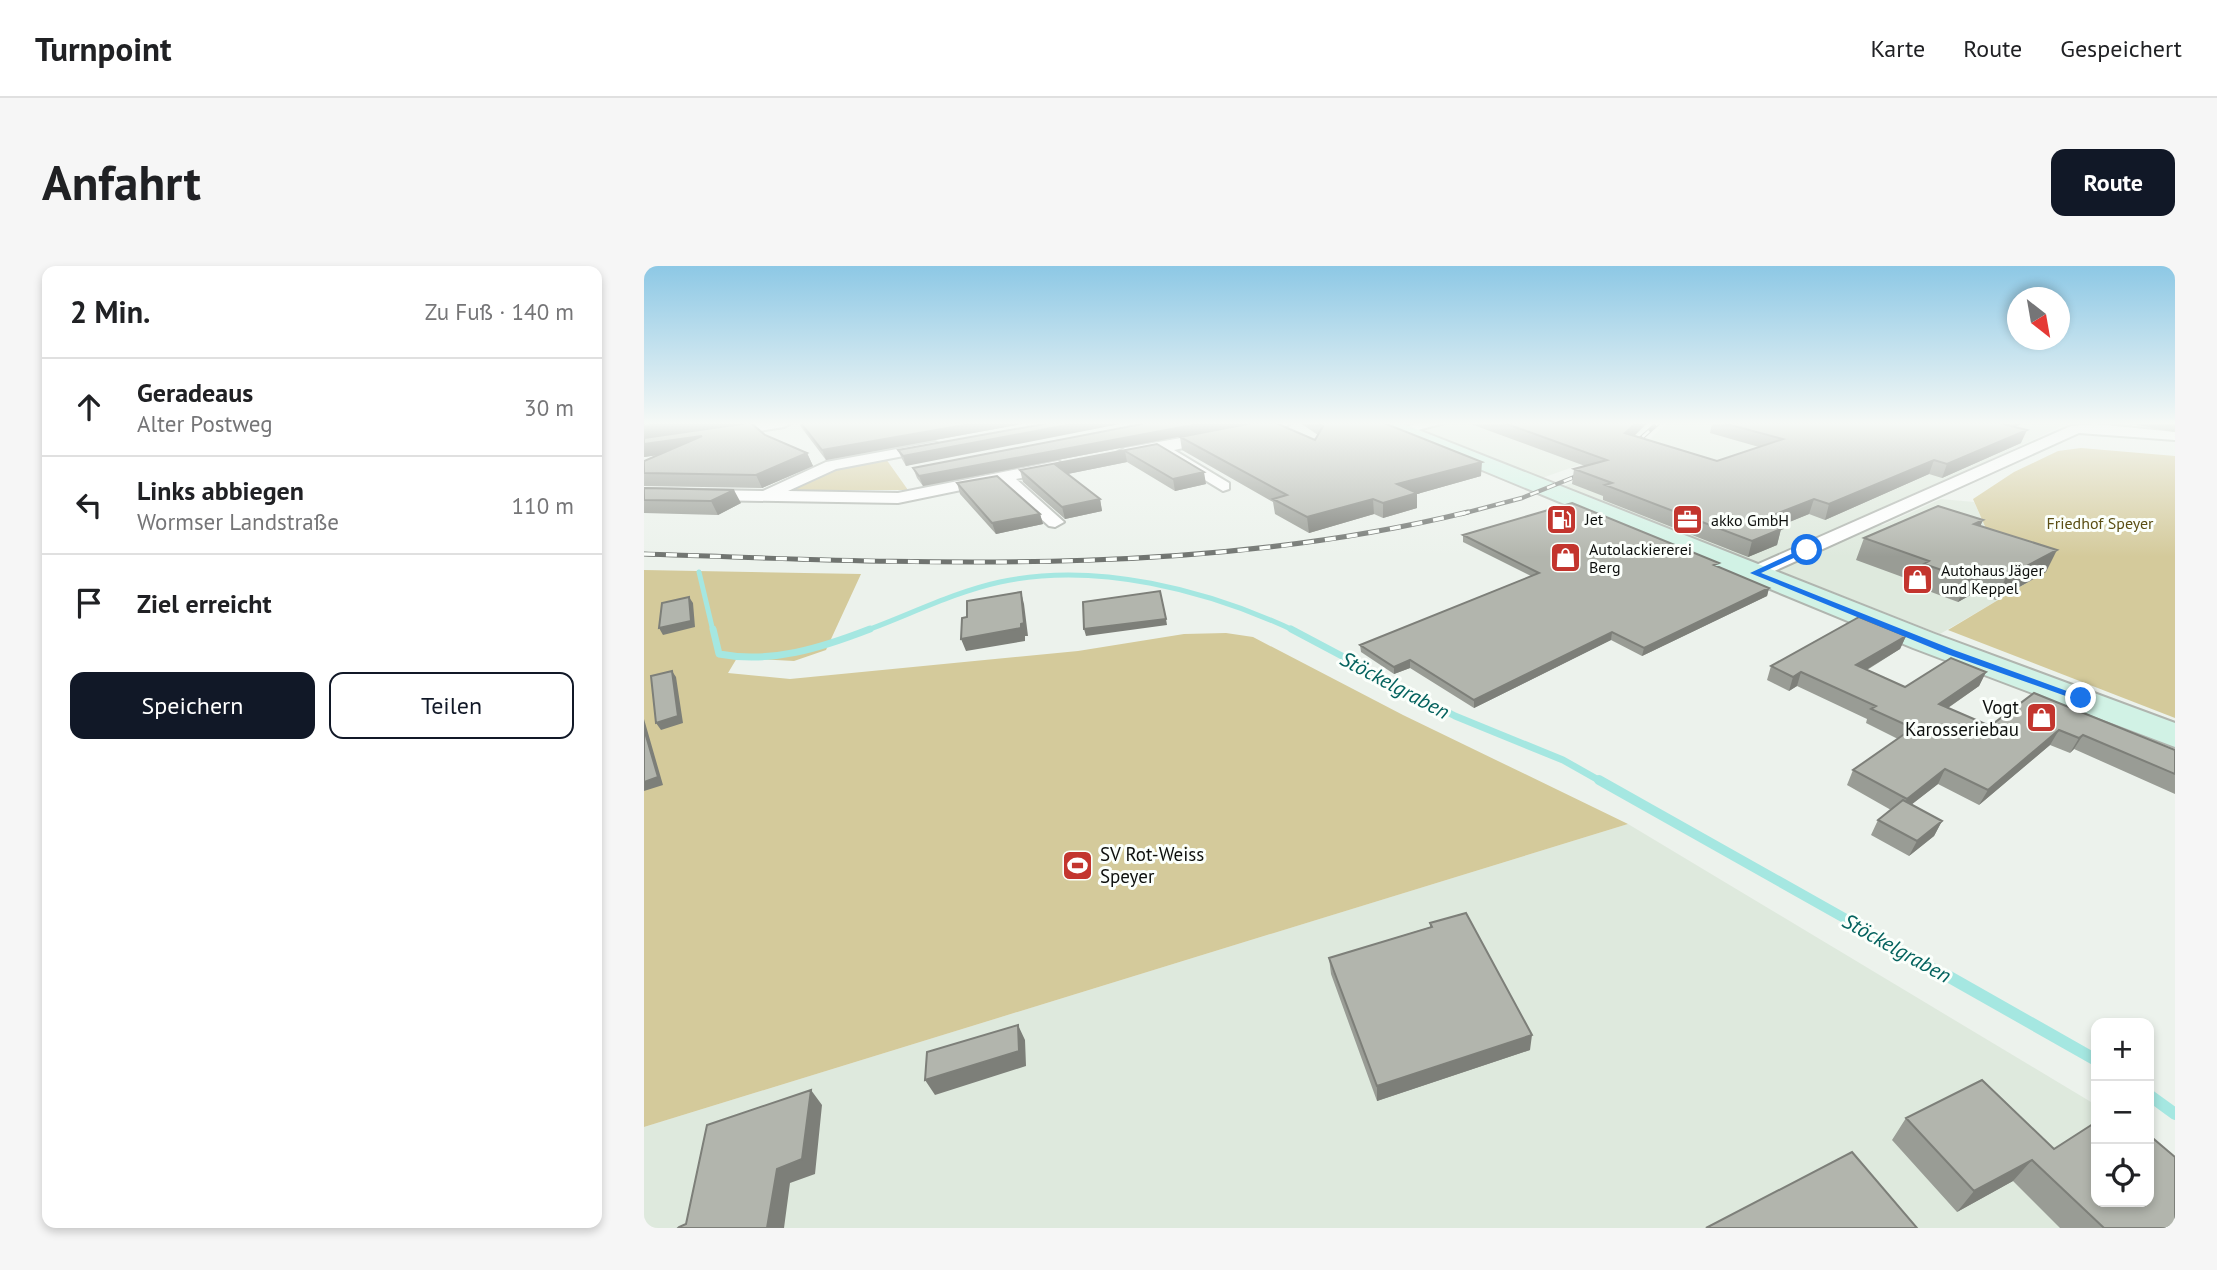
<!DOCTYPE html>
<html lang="de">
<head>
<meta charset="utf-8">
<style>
  body { margin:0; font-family:"PT Sans",sans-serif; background:#f6f6f6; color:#202124 }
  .controls { position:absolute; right:21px; bottom:21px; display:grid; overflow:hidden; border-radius:14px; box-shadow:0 4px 10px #0003 }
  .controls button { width:63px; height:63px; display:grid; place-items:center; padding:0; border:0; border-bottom:2px solid #e0e0e0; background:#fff; color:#202124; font:35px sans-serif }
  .compass { position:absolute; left:1363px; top:21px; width:63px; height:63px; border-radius:50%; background:#fff; box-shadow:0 4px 10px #0003; rotate:149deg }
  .stop { position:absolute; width:21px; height:21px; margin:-16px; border:5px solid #1a73e8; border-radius:50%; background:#fff }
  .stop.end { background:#1a73e8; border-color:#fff; box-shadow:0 2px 7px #0008 }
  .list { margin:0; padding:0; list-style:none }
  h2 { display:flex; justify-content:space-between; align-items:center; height:91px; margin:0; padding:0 28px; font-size:30px }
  h2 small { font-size:23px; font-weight:400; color:#757577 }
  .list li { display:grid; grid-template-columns:46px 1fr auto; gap:21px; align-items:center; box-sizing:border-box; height:98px; padding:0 28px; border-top:2px solid #e0e0e0 }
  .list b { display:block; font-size:26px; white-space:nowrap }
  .list p { margin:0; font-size:23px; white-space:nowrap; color:#757577 }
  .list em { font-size:23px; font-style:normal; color:#757577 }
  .actions { display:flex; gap:14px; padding:21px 28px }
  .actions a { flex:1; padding:16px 0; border:2px solid #111827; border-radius:14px; text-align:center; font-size:24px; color:#111827 }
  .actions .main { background:#111827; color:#fff }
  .icon { flex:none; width:38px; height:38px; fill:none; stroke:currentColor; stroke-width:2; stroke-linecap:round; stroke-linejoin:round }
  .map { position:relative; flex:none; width:1531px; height:962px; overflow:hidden; border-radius:14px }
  header { display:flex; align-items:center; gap:42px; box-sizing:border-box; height:98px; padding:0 35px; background:#fff; border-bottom:2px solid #e0e0e0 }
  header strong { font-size:33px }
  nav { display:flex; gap:38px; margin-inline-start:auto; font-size:24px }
  .intro { display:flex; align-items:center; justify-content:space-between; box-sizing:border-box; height:168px; padding:0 42px }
  h1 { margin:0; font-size:49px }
  .button { padding:18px 32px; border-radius:14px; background:#111827; color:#fff; font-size:24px; font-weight:700 }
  main { display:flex; gap:42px; padding:0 42px }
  aside { flex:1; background:#fff; border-radius:14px; box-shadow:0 4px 10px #0003 }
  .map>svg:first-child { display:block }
</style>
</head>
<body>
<header>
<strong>Turnpoint</strong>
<nav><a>Karte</a><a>Route</a><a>Gespeichert</a></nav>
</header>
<div class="intro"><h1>Anfahrt</h1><a class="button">Route</a></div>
<main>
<aside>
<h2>2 Min.<small>Zu Fuß · 140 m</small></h2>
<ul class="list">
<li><svg class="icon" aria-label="ahead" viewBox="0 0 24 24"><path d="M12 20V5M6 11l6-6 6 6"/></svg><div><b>Geradeaus</b><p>Alter Postweg</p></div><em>30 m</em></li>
<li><svg class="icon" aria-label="left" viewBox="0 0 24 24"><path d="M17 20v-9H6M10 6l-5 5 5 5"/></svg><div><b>Links abbiegen</b><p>Wormser Landstraße</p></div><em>110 m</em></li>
<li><svg class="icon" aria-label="arrive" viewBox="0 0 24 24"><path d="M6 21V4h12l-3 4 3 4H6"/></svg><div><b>Ziel erreicht</b></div></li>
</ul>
<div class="actions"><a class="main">Speichern</a><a>Teilen</a></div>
</aside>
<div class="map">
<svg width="1531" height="962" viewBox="0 0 1531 962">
  <rect width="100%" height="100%" fill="#ecf2ec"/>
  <path fill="#dee9dd" d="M793,157H1005L991,172L949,194L898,212L773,161Z
    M1023,157H1424L1221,254L1239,259L1297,233L1330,236L1354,290L1402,306L1296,368L920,220L949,209L994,184Z
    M984,558L1452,839V936H1505L1531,893V962H0V861Z"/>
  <path fill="#d4ca9b" d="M1437,182L1531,190V452L1304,364L1401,306L1354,290L1329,233L1370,206L1414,185Z
    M242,193L264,224H149L194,201Z
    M0,304L217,308L182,384L150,395L93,392L84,407L146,413L434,385L540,368L582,367L609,371L759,449L984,558L0,861Z"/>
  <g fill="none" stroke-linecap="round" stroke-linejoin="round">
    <path stroke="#a5e7e1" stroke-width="5" d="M55,306L69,365
      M221,365C265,349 310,326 356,316C452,295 564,324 651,365"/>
    <path stroke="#a5e7e1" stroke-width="7" d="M69,363L75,388C127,398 177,382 226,363
      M647,363L811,450L919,494L958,516"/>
    <path stroke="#a5e7e1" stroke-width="10" d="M955,514L1305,711"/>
    <path stroke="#a5e7e1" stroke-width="12" d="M1302,709L1452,794
      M1505,829L1531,848"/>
    <defs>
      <path id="minor" d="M115,157H147L140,161L0,183V175Z
        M620,157H647L640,161L530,184L585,217V223L579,225L523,191V185L481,190L474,186L481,182Z
        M774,157H800L759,168L752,164Z
        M1452,158L1531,166V174L1435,167L1117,311L1110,313L1100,307L1103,303L1427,160Z
        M291,176L298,180L296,183L192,203L144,225L254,227L414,195L422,200L420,203L372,213L420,256L411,261L405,260L356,216L254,237L0,233V223L119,225L182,196Z"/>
      <path id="secondary" d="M732,157H757L1291,368L1531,457V481L1269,382L734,161Z"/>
    </defs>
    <use href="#minor" stroke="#b0b5af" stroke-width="4"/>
    <use href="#secondary" stroke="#b0b5af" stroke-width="4"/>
    <use href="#minor" fill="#fff" fill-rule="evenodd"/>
    <use href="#secondary" fill="#d1f2e5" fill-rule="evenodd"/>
    <defs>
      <path id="rail-far1" d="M985,183L1014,157
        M817,248L878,232L948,204"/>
      <path id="rail" d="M0,288C274,297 555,312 824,246"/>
    </defs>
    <use href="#rail-far1" stroke="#707470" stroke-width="4.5"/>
    <use href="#rail" stroke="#707470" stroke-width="5"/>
    <use href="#rail-far1" stroke="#fbfffb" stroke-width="2.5" stroke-dasharray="9" stroke-linecap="butt"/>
    <use href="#rail" stroke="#fbfffb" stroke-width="3.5" stroke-dasharray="11" stroke-linecap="butt"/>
  </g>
  <path fill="#999c95" d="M0,157L49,165L121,169L163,187L169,200L118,222L0,220V195L15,189L0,191Z
    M154,157H383L182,194Z
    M405,157L262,200L258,193L254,184Z
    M606,157L279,220L273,212L269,202L498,158Z
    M656,157H740L837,210L773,228V242L739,252L730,248L665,267L631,248L629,236L538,184L536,171L671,174L674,169Z
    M824,157H1003L990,170L1073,195L1115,181L1066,167L1068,157H1380L1371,161L1377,177L1298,212L1285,208L1181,254L1165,248L1132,261L1137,263L1133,279L1104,291L959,234V230L928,218L930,203L941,200Z
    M1481,157H1531V166Z
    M513,178L562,218L531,225L483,196L423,208L456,233L458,245L421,253L379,216L376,204Z
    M313,217L396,248L399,258L352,268L316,228Z
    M0,222L97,237L74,249L0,247Z
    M1336,260L1402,306L1352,334L1330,327L1314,336L1271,320L1272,316L1212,294L1220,272Z
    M819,269L1074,301L1125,322L1123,330L998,390L967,374L830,442L766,402L750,408L717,386L716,379L887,310L819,276Z
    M1262,370L1256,383L1223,404L1261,421L1342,406L1335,420L1304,442L1346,460L1390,427L1531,484V528L1430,483L1426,487L1406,479L1335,539L1294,518L1267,539L1298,555L1290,570L1265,590L1227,569L1234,554L1247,544L1203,519L1209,504L1254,473L1222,457L1223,453L1153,420L1145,425L1123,414L1127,400Z
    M786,657L886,784L733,835L687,708L685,692L786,661Z
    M1262,852L1410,883L1531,962H1416L1369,915L1313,946L1248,874Z"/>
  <path fill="#7d7f79" d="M19,157H99L0,172V160Z
    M332,157H383L182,194L178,184Z
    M434,157H481L262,200L259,190Z
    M560,157H606L279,220L275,210Z
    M992,157H1003L979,181L981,167Z
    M1371,157H1380L1369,161Z
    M1383,164L1377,177L1298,212L1303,198Z
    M58,170L64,182L0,191V178Z
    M481,185L483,196L414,210L412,199Z
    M163,187L169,200L118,222L112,209Z
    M1290,194L1285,208L1181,254L1185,238Z
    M838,196L837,210L773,228V242L739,252V237L753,218Z
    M560,206L562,218L531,225L529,213Z
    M90,224L97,237L74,249L67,235Z
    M456,233L458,245L421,253L418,241Z
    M729,233L730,248L665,267L663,251Z
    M1170,233L1165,248L1109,271L1114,255Z
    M396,248L399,258L352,268L348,257Z
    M1339,254L1330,275V258Z
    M1137,263L1133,279L1104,291L1108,275Z
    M1413,284L1402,306L1352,334L1362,311Z
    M1340,304L1330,327L1314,336L1324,313Z
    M1125,322L1123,330L998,390L1000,382Z
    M377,326L380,338L384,370H381V375L322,385L317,373Z
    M45,331L49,337L51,361L19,369L15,362Z
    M522,353L523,359L442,370L440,363Z
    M968,366L967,374L830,442V434Z
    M1262,370L1256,383L1207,413L1212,399Z
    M766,394V402L750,408V401Z
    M28,405L32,411L39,457L17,464L12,457Z
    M1157,406L1153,420L1145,425L1149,411Z
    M1342,406L1335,420L1289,452L1295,438Z
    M0,453L19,519L0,525Z
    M1415,464L1406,479L1335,539L1344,524Z
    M1439,469L1430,483L1426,487L1435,472Z
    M1301,503L1294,518L1255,548L1263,533Z
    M1298,555L1290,570L1265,590L1273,575Z
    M374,759L381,774L382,800L291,829L281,814Z
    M888,769L886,784L733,835V820Z
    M167,824L178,839L171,908L146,917L140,962H123L133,903Z
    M1388,894L1369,915L1313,946L1330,925Z"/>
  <path fill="#b2b5ad" stroke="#7d7f79" stroke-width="2" d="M0,157H19L0,160Z
    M104,157H107L121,169L163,187L112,209L0,207V195L58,170L0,178V172Z
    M157,157H332L178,184Z
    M405,157H434L259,190L254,184Z
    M498,157H560L275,210L269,202L498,158Z
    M608,157H632L671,174L679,160L674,157H740L838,196L753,218L773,227L739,237L729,233L663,251L629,233L643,229L536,171Z
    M860,157H992L981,167L1073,195L1139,173L1079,157H1356L1383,164L1303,198L1290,194L1185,238L1170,233L1114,255L1137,263L1108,275L961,219L968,217L930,203L963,194Z
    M513,178L560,206L529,213L481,185L412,199L456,233L418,241L376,204Z
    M353,210L396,248L348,257L313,217Z
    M0,222L90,224L67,235L0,234Z
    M928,237L1075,297L1070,299L1125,322L1000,382L968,366L830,434L766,394L750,401L716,379L895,307L819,269Z
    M1294,240L1339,254L1330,258L1413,284L1362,311L1340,304L1324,313L1280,298L1285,295L1220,272Z
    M516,325L522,353L440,363L439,336Z
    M377,326L380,357L377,358V362L317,373L318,352L323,351V335Z
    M45,331L47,355L15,362L18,337Z
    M1215,351L1262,370L1212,399L1261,421L1307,392L1342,406L1295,438L1346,460L1390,427L1531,484V508L1439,469L1435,472L1415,464L1344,524L1301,503L1263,533L1209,504L1269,462L1227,443L1232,440L1157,406L1149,411L1127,400Z
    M28,405L34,450L12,457L7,410Z
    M0,463L14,511L0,516Z
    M1259,534L1298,555L1273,575L1234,554Z
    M822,647L888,769L733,820L685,692L788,661L786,657Z
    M374,759L375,785L281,814L283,786Z
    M1338,814L1410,883L1452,856V936H1505V869L1531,891V962H1460L1388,894L1330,925L1262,852Z
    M167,824L158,893L133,903L123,962H34L35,961L42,958L63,859Z
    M1208,886L1273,962H1062Z"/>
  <linearGradient id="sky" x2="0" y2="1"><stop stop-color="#8dc8e5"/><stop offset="0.54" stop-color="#f6f9f6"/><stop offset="1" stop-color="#f6f9f6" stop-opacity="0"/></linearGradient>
  <rect width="1531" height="291" fill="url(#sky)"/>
  <path fill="#1a73e8" d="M1160,282L1167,284L1117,307L1310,384L1442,432L1433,434L1303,388L1106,307Z"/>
  <defs>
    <symbol id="fuel-square" viewBox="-11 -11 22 22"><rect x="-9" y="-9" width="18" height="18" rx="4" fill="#c3352e" stroke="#fbfffb"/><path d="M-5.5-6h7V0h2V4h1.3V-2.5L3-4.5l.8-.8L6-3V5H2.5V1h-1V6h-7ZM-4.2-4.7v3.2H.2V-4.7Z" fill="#fff"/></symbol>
    <symbol id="office-square" viewBox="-11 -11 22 22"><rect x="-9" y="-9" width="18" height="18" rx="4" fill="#c3352e" stroke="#fbfffb"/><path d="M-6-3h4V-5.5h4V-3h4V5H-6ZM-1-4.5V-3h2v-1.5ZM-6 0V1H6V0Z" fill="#fff"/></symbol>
    <symbol id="shop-square" viewBox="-11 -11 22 22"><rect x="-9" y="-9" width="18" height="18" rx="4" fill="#c3352e" stroke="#fbfffb"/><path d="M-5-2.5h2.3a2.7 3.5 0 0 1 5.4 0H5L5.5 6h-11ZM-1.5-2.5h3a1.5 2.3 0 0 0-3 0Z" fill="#fff"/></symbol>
    <symbol id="stadium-square" viewBox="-11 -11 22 22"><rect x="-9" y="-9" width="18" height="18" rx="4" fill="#c3352e" stroke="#fbfffb"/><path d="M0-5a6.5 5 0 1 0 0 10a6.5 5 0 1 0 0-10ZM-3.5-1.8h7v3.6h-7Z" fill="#fff"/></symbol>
  </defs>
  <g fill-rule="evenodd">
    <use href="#fuel-square" x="900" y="236" width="35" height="35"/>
    <use href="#office-square" x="1026" y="236" width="35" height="35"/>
    <use href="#shop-square" x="904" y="274" width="35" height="35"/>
    <use href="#shop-square" x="1256" y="296" width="35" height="35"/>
    <use href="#shop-square" x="1380" y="434" width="35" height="35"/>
    <use href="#stadium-square" x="416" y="582" width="35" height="35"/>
  </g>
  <g text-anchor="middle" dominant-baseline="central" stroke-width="6" stroke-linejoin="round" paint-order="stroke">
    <g font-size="16" fill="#0e100e" stroke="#fbfffb" text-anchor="start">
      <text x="941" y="253">Jet</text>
      <text x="1067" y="254">akko GmbH</text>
      <text x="945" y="283">Autolackiererei<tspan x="945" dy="18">Berg</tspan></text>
      <text x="1297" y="304">Autohaus Jäger<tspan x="1297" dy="18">und Keppel</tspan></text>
    </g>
    <g font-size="16" fill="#5b4e14" stroke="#fbfffb">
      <text x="1456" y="257">Friedhof Speyer</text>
    </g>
    <g font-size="19" fill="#0e100e" stroke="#fbfffb" text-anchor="end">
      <text x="1375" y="441">Vogt<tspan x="1375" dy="22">Karosseriebau</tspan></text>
      <text x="456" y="588" text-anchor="start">SV Rot-Weiss<tspan x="456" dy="22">Speyer</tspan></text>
    </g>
    <g font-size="21" font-style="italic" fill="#04625e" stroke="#fbfffb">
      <text transform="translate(751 419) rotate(28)">Stöckelgraben</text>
      <text transform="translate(1253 682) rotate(29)">Stöckelgraben</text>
    </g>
  </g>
</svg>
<div class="controls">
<button>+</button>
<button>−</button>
<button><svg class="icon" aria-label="locate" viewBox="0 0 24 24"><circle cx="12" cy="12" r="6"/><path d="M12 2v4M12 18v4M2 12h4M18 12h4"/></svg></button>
</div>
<svg class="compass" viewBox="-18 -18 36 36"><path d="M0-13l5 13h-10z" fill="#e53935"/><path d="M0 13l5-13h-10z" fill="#757577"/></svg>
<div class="stop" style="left:1163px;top:284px"></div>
<div class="stop end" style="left:1437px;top:432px"></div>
</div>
</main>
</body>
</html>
